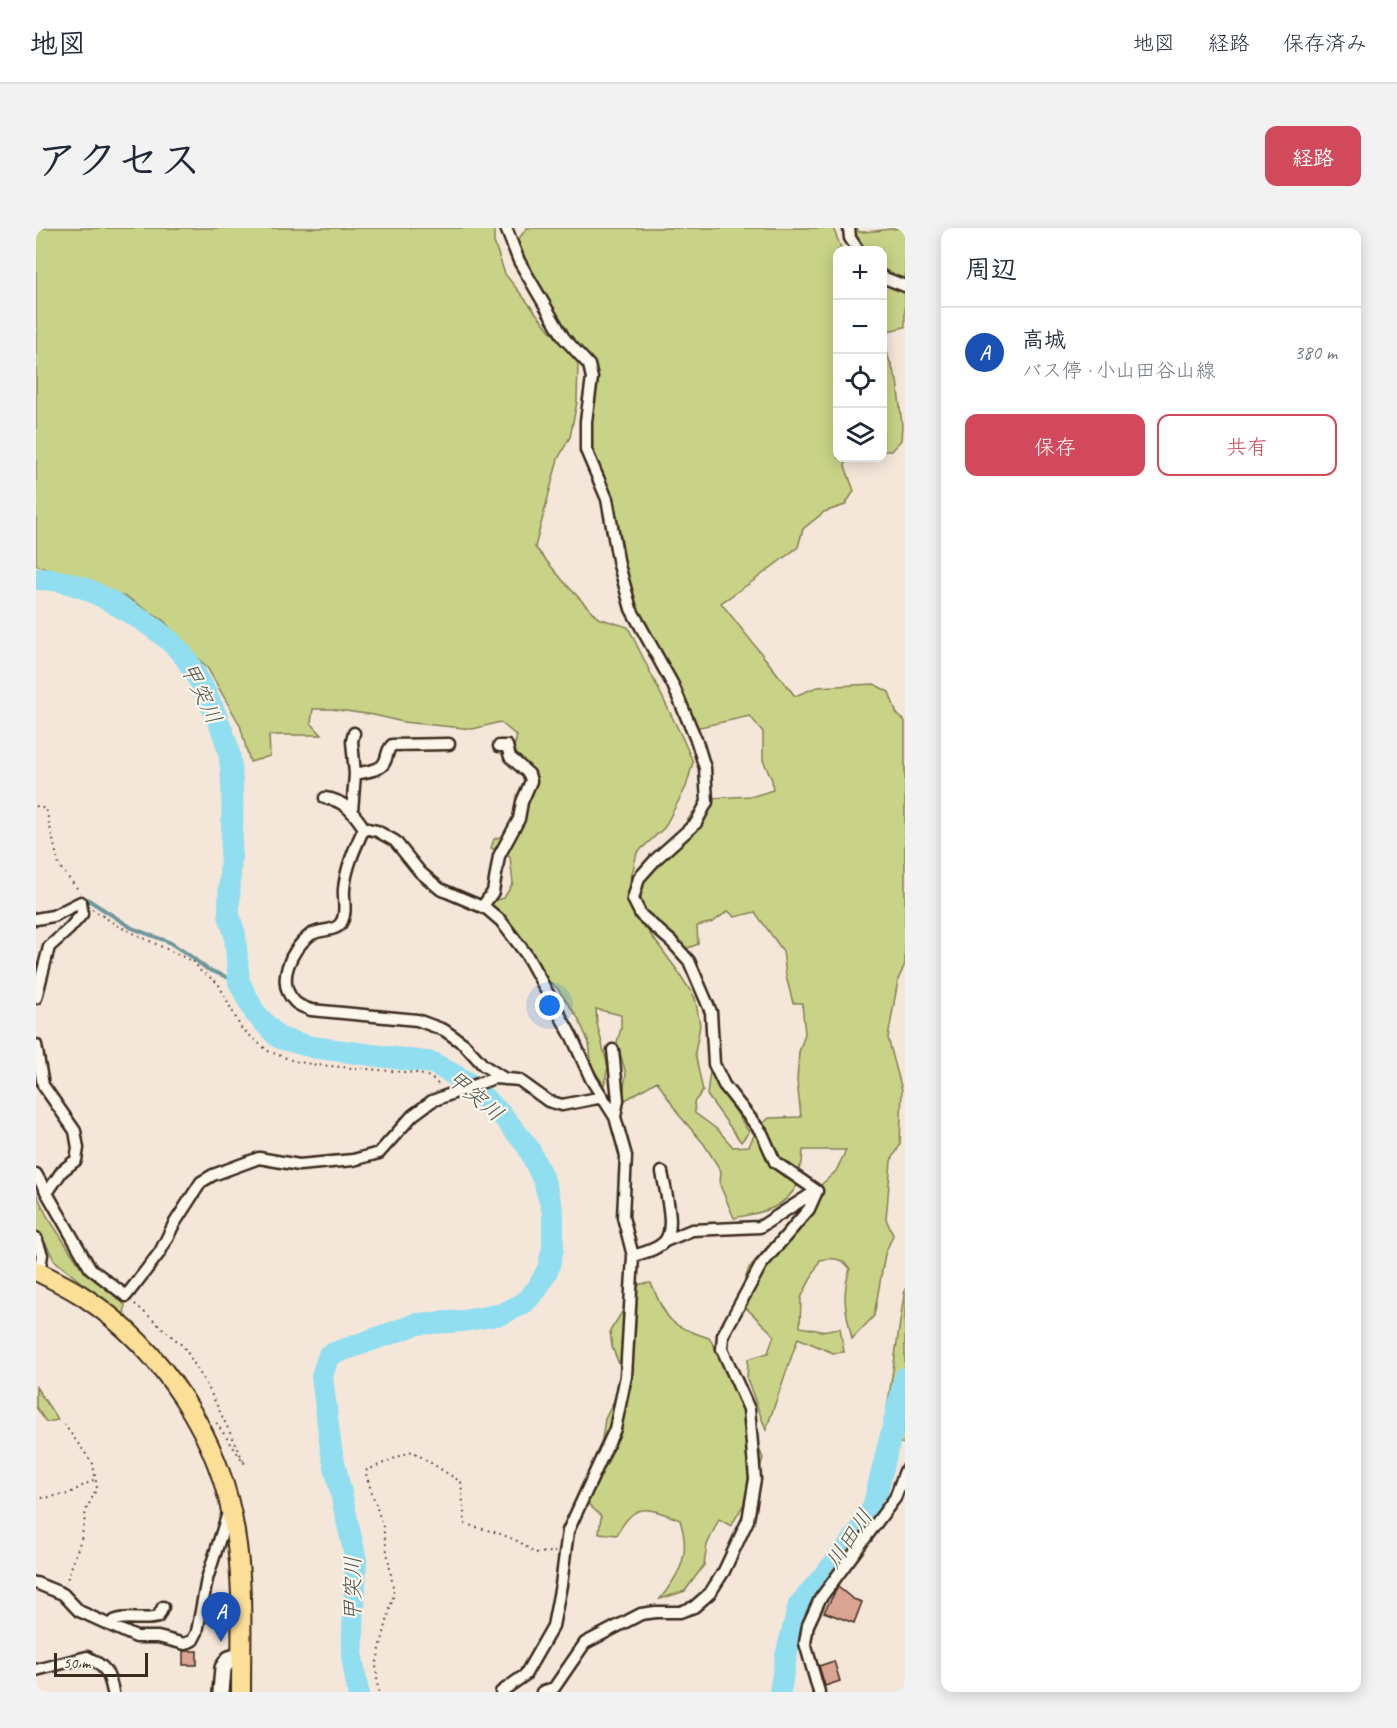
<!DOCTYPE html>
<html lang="ja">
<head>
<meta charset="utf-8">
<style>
  body { margin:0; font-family:Caveat,"Klee One",sans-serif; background:#f2f2f3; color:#1f2937 }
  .controls { position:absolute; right:18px; top:18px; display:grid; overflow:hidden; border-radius:12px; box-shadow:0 3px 15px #0003 }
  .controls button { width:54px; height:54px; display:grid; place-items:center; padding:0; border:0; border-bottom:2px solid #e0e1e3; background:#fff; color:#1f2937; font:30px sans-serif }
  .scale { position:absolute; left:18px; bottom:15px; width:94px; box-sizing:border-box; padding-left:6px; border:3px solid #3b2a1e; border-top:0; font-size:16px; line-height:21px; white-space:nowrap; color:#3b2a1e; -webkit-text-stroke:4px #fbf7ec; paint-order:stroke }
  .you { position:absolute; left:514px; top:778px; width:21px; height:21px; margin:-15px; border:4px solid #fff; border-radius:50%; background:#1a73e8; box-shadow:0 0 0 9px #1a73e833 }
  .badge { display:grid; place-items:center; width:39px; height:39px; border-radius:50%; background:#d1495b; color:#fff; font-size:20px; font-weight:700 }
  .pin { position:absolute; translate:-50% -50px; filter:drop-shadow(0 2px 3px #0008) }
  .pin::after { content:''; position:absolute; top:32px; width:21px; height:18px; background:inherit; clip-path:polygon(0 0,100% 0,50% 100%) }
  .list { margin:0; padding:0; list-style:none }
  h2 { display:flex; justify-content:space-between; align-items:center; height:78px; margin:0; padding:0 24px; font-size:26px }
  h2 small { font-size:20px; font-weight:400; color:#747a83 }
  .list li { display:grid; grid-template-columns:39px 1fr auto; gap:18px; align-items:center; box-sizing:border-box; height:90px; padding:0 24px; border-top:2px solid #e0e1e3 }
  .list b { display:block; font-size:22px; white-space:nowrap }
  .list p { margin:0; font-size:20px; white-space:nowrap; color:#747a83 }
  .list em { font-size:20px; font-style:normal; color:#747a83 }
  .actions { display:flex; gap:12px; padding:18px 24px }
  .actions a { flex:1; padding:14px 0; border:2px solid #d1495b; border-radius:12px; text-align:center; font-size:21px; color:#d1495b }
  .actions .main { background:#d1495b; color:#fff }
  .icon { flex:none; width:33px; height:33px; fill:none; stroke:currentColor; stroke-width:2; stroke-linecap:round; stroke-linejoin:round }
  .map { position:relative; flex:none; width:869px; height:1464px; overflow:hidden; border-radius:12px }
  header { display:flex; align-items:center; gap:36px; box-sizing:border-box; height:84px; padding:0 30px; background:#fff; border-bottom:2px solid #e0e1e3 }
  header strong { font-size:28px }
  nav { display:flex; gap:33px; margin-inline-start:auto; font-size:21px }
  .intro { display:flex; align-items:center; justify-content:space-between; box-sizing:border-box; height:144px; padding:0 36px }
  h1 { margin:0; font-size:42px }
  .button { padding:15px 27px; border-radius:12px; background:#d1495b; color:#fff; font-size:21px; font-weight:700 }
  main { display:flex; gap:36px; padding:0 36px }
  aside { flex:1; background:#fff; border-radius:12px; box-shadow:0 3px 15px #0003 }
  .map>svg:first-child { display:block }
</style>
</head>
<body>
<header>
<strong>地図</strong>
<nav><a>地図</a><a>経路</a><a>保存済み</a></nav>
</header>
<div class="intro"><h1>アクセス</h1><a class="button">経路</a></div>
<main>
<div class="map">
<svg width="869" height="1464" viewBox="0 0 869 1464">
  <rect width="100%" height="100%" fill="#f5e6da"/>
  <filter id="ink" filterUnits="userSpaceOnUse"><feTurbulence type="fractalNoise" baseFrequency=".0167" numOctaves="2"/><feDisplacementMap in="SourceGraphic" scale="12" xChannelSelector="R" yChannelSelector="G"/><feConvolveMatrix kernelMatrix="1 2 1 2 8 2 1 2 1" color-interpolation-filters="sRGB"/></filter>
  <g filter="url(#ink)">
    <path fill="#c8d387" stroke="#827e52" stroke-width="1.5" d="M0,0H458V14L469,46L515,104L533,121L542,135L541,174L534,209L522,231L499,319L529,355L562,390L592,399L646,509L657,534L650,559L628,600L601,625L594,654L595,680L641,742L659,770L664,797L659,825L667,863L658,874L659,885L682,902L697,919L713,918L720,903L757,947L762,956C746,983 726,984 698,990L684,957L685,943L668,916L643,887L621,853L586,874L590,846L581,814L585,801V787L560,781L561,796L572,839L568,857L556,839L553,815L542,790L521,760L490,735L448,675L468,670L477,655L474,629L455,620L458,611L469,607L476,593L481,567L496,541L477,524L481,508L464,494L437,501L367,494L338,487L295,481H277L275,495L286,507H233L234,528L214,534L204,497L172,441L128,393L92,370L0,337Z
      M491,0H797L806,22H802V230H810L809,238L818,263L809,277L788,284L767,301L762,319L720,351L685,375L759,468L781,459L838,456L853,464L861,486L869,493V736L862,752L852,810L866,862L864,917L855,933L850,991L857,1007L849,1026L838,1088L816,1111C810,1085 805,1067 814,1041C806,1029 797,1030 784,1032L765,1070L764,1099L785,1103L804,1100L808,1124L797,1125L762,1110L730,1202L711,1151L712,1131L732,1125L738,1107L702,1072L713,1040L786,956L800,943L810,922H767L766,935L761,945L740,926L724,898L733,890L765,889L761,853L763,824L769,806L766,775H757L750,748L747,723L719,684L699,689L692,683L677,694L661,698L662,716L642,724L607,680L604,663L608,649L628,627L657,584L673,570L718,568L737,562L736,552L727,532V504L714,488L655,501L593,379L546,194L550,139L477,18Z
      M813,0H821L823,4C840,4 853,0 869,0V51H863L847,40L846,22H829Z
      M846,51L863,62H869V99L847,104Z
      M846,112L861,153L866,197L865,212L855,223H847Z
      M674,843L713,904L705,914L671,867Z
      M0,965L11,988L44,1038L89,1077L88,1090L18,1032L10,1016L0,1015Z
      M615,1055C620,1067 627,1085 637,1094C646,1102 662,1106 673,1110L684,1127L727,1230L718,1259L695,1298L683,1291L671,1317L668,1337L649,1363L624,1371C645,1344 655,1327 644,1292C612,1280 599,1272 581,1307L563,1305L565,1288L546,1270L563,1230L569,1191L589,1150L576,1119L574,1103L604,1056Z
      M869,1060V1215L846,1216Z
      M0,1159L22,1192L10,1194L0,1179Z"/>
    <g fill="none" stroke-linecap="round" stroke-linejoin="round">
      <path stroke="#6f969c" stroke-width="4" d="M51,671L96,700L133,714L153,727L171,741L203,754"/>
      <path stroke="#91def0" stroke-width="22" d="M0,351C37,351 59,364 89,382C110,394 132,408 147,427C163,447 191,506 194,531C200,582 193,635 193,687L199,707L203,754L219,785L243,810L276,819L397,835L431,854L465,886L492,919L508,953L517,984V1020L512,1041L501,1061L488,1075L466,1086L427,1093L381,1096L293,1127L286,1148L295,1221L320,1332L316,1429L322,1464
        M744,1464L750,1428L763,1377L815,1316L833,1288L838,1276L869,1150"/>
    </g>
    <path fill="#dba492" stroke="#3b2a1e" stroke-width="1.5" d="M802,1359L817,1371L826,1374L818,1395L788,1384Z
      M147,1423H161V1437H147Z
      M798,1433L804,1453L789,1458L783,1438Z"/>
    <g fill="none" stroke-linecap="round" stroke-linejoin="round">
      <defs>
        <path id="minor" d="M470,0L483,33L528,110L553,137L556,150L550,193V222L571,271L583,337L595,381L637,457L661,514L669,540L671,574L660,595L620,631L603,650L597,671L605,687L636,714L653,733L675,784L678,836L688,857L726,905L739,934L781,963L773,981L725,1037L687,1107L686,1121L713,1181L719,1251L712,1292L688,1343L674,1365L658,1379L644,1384H620L605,1386L549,1415L518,1460L506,1464
          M813,0L814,10L822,22
          M846,49L869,58
          M319,546C327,544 344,543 348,535C352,529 350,523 356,517L413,516
          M289,570C308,572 318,585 328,600
          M316,583L319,546L316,513L318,505
          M446,679L457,664L463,628L483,591L486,574L495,553L493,546L474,529L471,518H463
          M0,691L17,688L45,674L46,686L33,701L13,719L0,770
          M0,817L7,857L39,903L42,920L40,932L26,943L11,965
          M577,822L582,872L579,889
          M0,946L54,1040L90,1068L124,1024L138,996L165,954L177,947L223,930L263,937L317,932L343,925L377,887L396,873L458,850L483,852L512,873L526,877L567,869
          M0,1010L6,1027L3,1044
          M629,1013L656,1002L724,999L780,963
          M597,1028C607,1025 620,1022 628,1014C641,1001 629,962 626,944
          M0,1355L27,1366L43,1383L100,1409H122L149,1416L157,1412L161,1404L171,1351L192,1285
          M74,1396C85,1385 106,1394 122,1389L127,1379
          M0,1442L51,1429C69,1438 73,1444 77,1464
          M465,1464L489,1447L517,1398L525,1357L532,1303L579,1201L590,1148L597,1028L587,989L590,928L579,889L555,851L536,809L490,726L465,693L451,681L404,661L384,644L359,613L341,603L328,600C319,620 310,639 308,661C307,670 311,684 306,693C301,705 284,700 274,707C255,722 239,754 259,774C263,778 270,780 275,782L381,792L408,802L428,816L447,837L469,851
          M783,1464L769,1415L772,1397L784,1371L859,1270L869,1243"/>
        <path id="secondary" d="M185,1464L187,1440L193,1431L205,1427"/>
        <path id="trunk" d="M0,1043C16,1051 33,1059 48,1069C127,1121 185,1211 199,1304C208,1356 205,1412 205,1464"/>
      </defs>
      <use href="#minor" stroke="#3b2a1e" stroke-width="15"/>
      <use href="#secondary" stroke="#3b2a1e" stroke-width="20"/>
      <use href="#trunk" stroke="#3b2a1e" stroke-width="22"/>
      <path stroke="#3b2a1e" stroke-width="2" stroke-dasharray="1.5 4.5" stroke-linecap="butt" d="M0,578L10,581L23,638L44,664
        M56,681L82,698L160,735L163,742L182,755L205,800L232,823L258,833L281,837L380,845L394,849L403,857
        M99,1076L148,1119L172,1159L209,1236L179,1193
        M28,1196L57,1236L61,1260L50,1282L46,1308L30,1355
        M0,1271L32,1266L59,1251
        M342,1464L340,1437L358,1365L347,1299L329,1243L376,1223L425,1254L429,1296L462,1305L484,1314L498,1325L519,1324"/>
      <use href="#minor" stroke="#fbf7ec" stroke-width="10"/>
      <use href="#secondary" stroke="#fbf7ec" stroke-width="15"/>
      <use href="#trunk" stroke="#fbdf96" stroke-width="18"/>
    </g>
  </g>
  <g text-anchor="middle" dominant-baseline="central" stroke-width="4.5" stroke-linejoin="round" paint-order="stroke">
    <g font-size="22" font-style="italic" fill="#505752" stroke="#fbf7ec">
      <text transform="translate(165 465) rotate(64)">甲突川</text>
      <text transform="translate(439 868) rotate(40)">甲突川</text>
      <text transform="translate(813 1311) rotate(-56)">川田川</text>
      <text transform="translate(317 1361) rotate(-90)">甲突川</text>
    </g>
  </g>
</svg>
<div class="controls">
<button>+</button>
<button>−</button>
<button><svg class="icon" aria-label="locate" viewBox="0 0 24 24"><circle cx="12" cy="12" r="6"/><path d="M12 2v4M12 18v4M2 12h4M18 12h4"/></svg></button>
<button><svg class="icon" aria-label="layers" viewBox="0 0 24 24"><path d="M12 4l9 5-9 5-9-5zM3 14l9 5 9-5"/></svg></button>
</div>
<div class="scale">50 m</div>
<div class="you"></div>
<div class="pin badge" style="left:185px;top:1414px;background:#1a4fb4">A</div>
</div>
<aside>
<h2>周辺<small></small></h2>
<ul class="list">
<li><span class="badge" style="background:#1a4fb4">A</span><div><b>高城</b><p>バス停 · 小山田谷山線</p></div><em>380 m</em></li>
</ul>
<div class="actions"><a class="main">保存</a><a>共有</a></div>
</aside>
</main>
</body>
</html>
